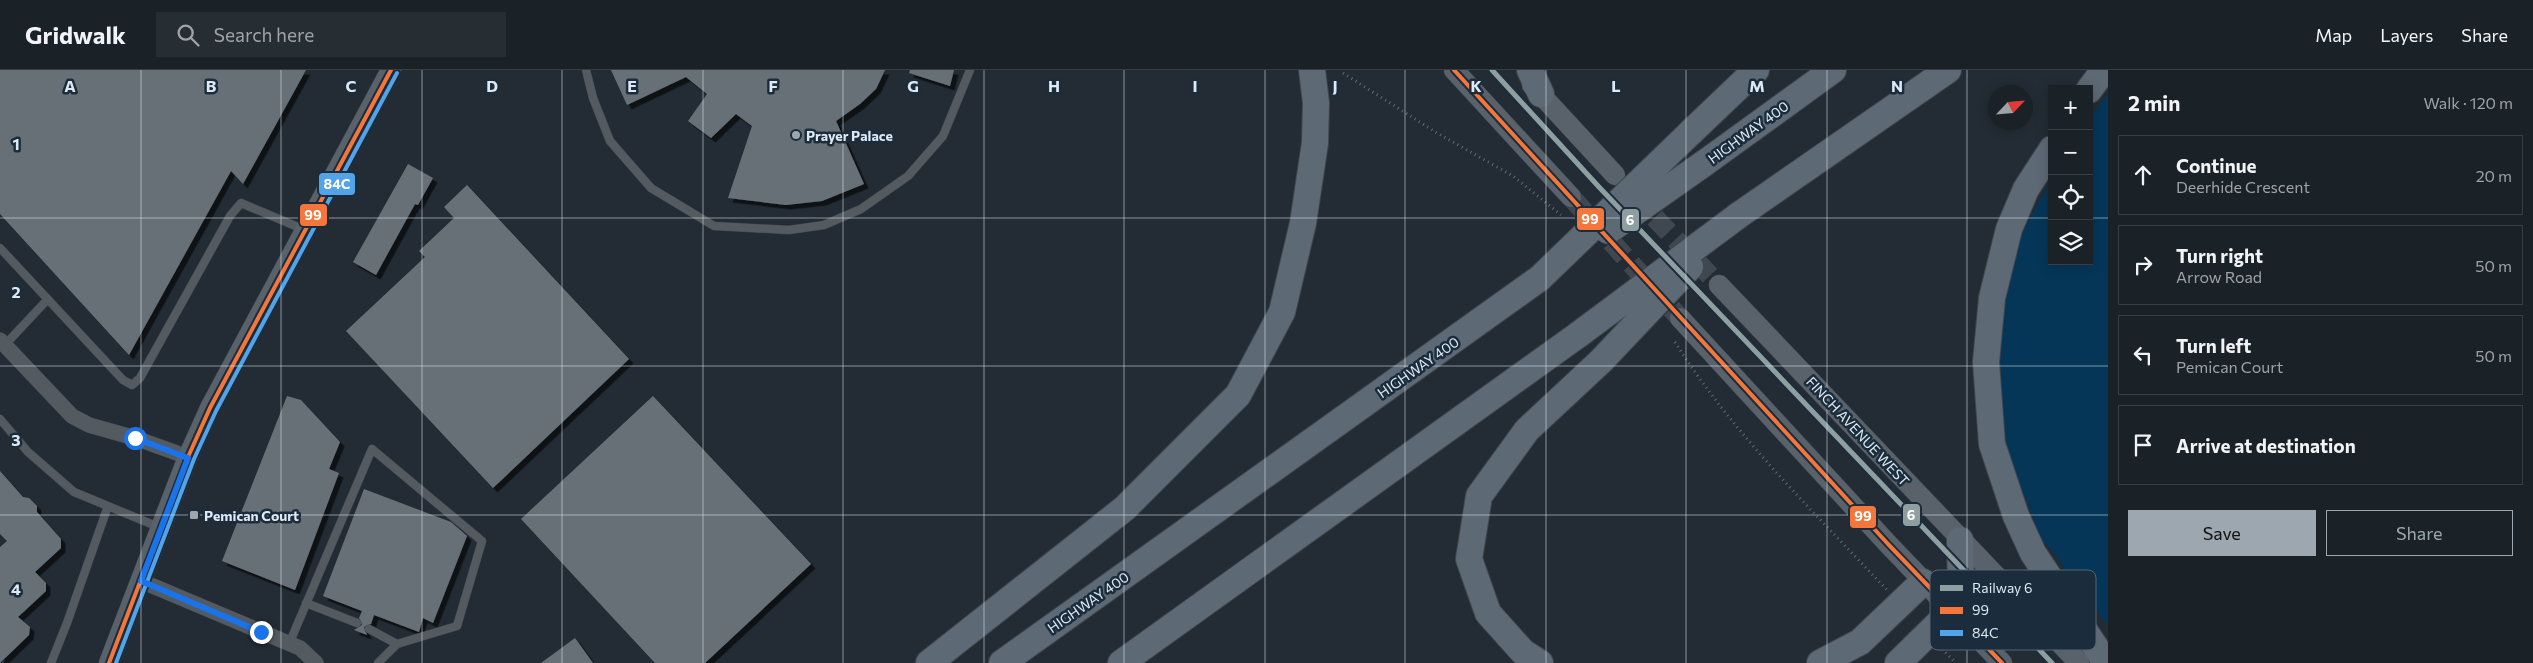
<!DOCTYPE html>
<html lang="en">
<head>
<meta charset="utf-8">
<style>
  body { margin:0; font-family:Commissioner,sans-serif; background:#272e33; color:#f1f3f6 }
  .controls { position:absolute; right:15px; top:15px; display:grid; overflow:hidden; border-radius:0px; box-shadow:0 2px 12px #0003 }
  .controls button { width:45px; height:45px; display:grid; place-items:center; padding:0; border:0; border-bottom:1px solid #383e44; background:#1a2127; color:#f1f3f6; font:25px sans-serif }
  .compass { position:absolute; left:1988px; top:15px; width:45px; height:45px; border-radius:50%; background:#1a2127; box-shadow:0 2px 12px #0003; rotate:64deg }
  .stop { position:absolute; width:15px; height:15px; margin:-11px; border:4px solid #1a73e8; border-radius:50%; background:#fff }
  .stop.end { background:#1a73e8; border-color:#fff; box-shadow:0 1px 5px #0008 }
  .list { margin:0; padding:0; list-style:none }
  h2 { display:flex; justify-content:space-between; align-items:center; height:65px; margin:0; padding:0 20px; font-size:21px }
  h2 small { font-size:16px; font-weight:400; color:#9fa3a7 }
  .list li { display:grid; grid-template-columns:32px 1fr auto; gap:15px; align-items:center; box-sizing:border-box; height:80px; margin:0 10px 10px; padding:0 10px; border:1px solid #383e44; border-radius:0px }
  .list b { display:block; font-size:19px; white-space:nowrap }
  .list p { margin:0; font-size:16px; white-space:nowrap; color:#9fa3a7 }
  .list em { font-size:16px; font-style:normal; color:#9fa3a7 }
  .actions { display:flex; gap:10px; padding:15px 20px }
  .actions a { flex:1; padding:11px 0; border:1px solid #9da7b0; border-radius:0px; text-align:center; font-size:18px; color:#9da7b0 }
  .actions .main { background:#9da7b0; color:#111 }
  .icon { flex:none; width:28px; height:28px; fill:none; stroke:currentColor; stroke-width:2; stroke-linecap:round; stroke-linejoin:round }
  .map { position:relative; flex:none; width:2108px; height:593px; overflow:hidden }
  header { display:flex; align-items:center; gap:30px; box-sizing:border-box; height:70px; padding:0 25px; background:#1a2127; border-bottom:1px solid #383e44 }
  header strong { font-size:24px }
  nav { display:flex; gap:28px; margin-inline-start:auto; font-size:18px }
  .search { width:350px; height:45px; background:#272e33; display:flex; align-items:center; gap:12px; box-sizing:border-box; padding:0 18px; border-radius:0px; color:#9fa3a7; font-size:19px }
  main { display:flex }
  aside { flex:1; background:#1a2127 }
  .map>svg:first-child { display:block }
</style>
</head>
<body>
<header>
<strong>Gridwalk</strong>
<div class="search"><svg class="icon" aria-label="search" viewBox="0 0 24 24"><circle cx="10" cy="10" r="6"/><path d="M15 15l6 6"/></svg>Search here</div>
<nav><a>Map</a><a>Layers</a><a>Share</a></nav>
</header>
<main>
<div class="map">
<svg width="2108" height="593" viewBox="0 0 2108 593">
  <defs>
    <filter id="shadow"><feDropShadow dx="4.5" dy="4.5" stdDeviation="0" flood-color="#0009"/></filter>
  </defs>
  <rect width="100%" height="100%" fill="#232c34"/>
  <path fill="#053658" d="M2108,24V555L2073,512L2052,480L2043,473L2010,389L2000,341L1998,289L2003,234L2010,198L2023,162L2052,108V191H2089V48Z"/>
  <path fill="#687077" filter="url(#shadow)" d="M0,0H306L243,114L231,101L129,285L0,144Z
    M611,0H885L876,19L860,34L836,51L864,114L822,131L786,135L728,128L752,56L736,44L711,68L688,51L707,24L686,7L627,35Z
    M910,0H954L950,16L909,3Z
    M408,94L433,108L418,135L415,134L376,205L353,192Z
    M467,115L629,289L493,418L346,261L425,187L419,181L454,148L444,137Z
    M287,326L301,330L340,372L329,399L339,403L295,520L222,491Z
    M653,326L811,494L705,593H655L521,449Z
    M0,401L23,427L29,428L37,436V442L61,469V478L35,502L46,513V521L18,547L30,557L29,565L0,593V477L7,471L0,464Z
    M364,419L451,452L467,466L433,553L423,548L419,562L374,545L371,554L364,557L367,565L354,560L362,555L359,548L362,541L323,526Z
    M575,568L593,593H541Z"/>
  <g fill="none" stroke-linecap="round" stroke-linejoin="round">
    <path stroke="#3f4851" stroke-width="20" stroke-dasharray="20 10" stroke-linecap="butt" d="M1634,126L1719,215
      M1571,127L1680,248"/>
    <defs>
      <path id="lane" d="M586,0L593,28L610,71L651,118L714,156L789,160L824,155L861,139L908,106L943,66L970,0
        M0,178L123,310L132,315L140,308L230,146L241,133L305,160
        M3,277L48,229
        M0,349L28,382L74,422L161,458
        M306,533L357,553
        M369,559L397,574
        M289,574L372,379L482,471L457,556L397,574L378,593
        M51,593L67,553L108,436"/>
      <path id="street" d="M0,270L72,346L89,355L135,368L188,387
        M141,511L300,578L316,593"/>
      <path id="secondary" d="M1454,0L1571,127
        M1532,15L1615,105
        M1719,215L2079,593
        M1680,248L1888,474L2002,593
        M109,593L188,387L210,338L391,0"/>
      <path id="highway" d="M1530,0L1541,24
        M2089,20L2104,0
        M1690,63L1756,0
        M2052,79L2026,119L2009,159L1992,228L1986,292L1992,374L2016,446L2033,483L2106,593
        M1706,92L1833,0
        M1739,145L1948,0
        M929,593L1125,438L1238,325L1282,242L1303,153L1315,73L1316,33L1312,0
        M1002,593L1540,208
        M1121,593L1578,265
        M1540,593L1523,582L1488,543L1469,489L1479,426L1527,360L1601,291
        M1820,593L1860,572L1923,512
        M1898,593L1951,541L1961,514L1960,470"/>
    </defs>
    <use href="#lane" stroke="#3f474e" stroke-width="9"/>
    <use href="#street" stroke="#3f474e" stroke-width="16"/>
    <use href="#secondary" stroke="#3f474e" stroke-width="21"/>
    <use href="#highway" stroke="#3f474e" stroke-width="28"/>
    <path stroke="#636970" stroke-width="3" stroke-dasharray="1 4" stroke-linecap="butt" d="M1343,3L1437,63L1513,106L1561,145
      M1675,272C1733,364 1813,441 1887,520
      M1942,579L1956,593"/>
    <use href="#lane" stroke="#535a60" stroke-width="8"/>
    <use href="#street" stroke="#535a60" stroke-width="15"/>
    <use href="#secondary" stroke="#59626a" stroke-width="20"/>
    <use href="#highway" stroke="#5d6975" stroke-width="26"/>
    <defs>
      <path id="highway-bridge" d="M1608,161L1706,92
        M1540,208L1690,63
        M1578,265L1739,145
        M1601,291L1690,197"/>
    </defs>
    <use href="#highway-bridge" stroke="#3f474e" stroke-width="28" stroke-linecap="butt"/>
    <use href="#highway-bridge" stroke="#5d6975" stroke-width="26"/>
    <defs>
      <path id="bus-1" d="M1454,0L1888,474L2002,593
        M109,593L188,387L210,338L391,0"/>
      <path id="bus-2" d="M116,593L194,389L216,341L397,3"/>
    </defs>
    <use href="#bus-1" stroke="#1b2c3c" stroke-width="8"/>
    <use href="#bus-2" stroke="#1b2c3c" stroke-width="8"/>
    <use href="#bus-1" stroke="#f5763a" stroke-width="4"/>
    <use href="#bus-2" stroke="#53a3e8" stroke-width="4"/>
    <defs>
      <path id="rail-1" d="M1492,0L1599,117L2052,593"/>
    </defs>
    <use href="#rail-1" stroke="#1b2c3c" stroke-width="9"/>
    <use href="#rail-1" stroke="#8f9e9e" stroke-width="5"/>
  </g>
  <g fill="none" stroke-linecap="round" stroke-linejoin="round">
    <path stroke="#1a73e8" stroke-width="6" d="M135,368L188,388L141,511L261,562"/>
  </g>
  <path fill="none" stroke="#dee9f3" stroke-width="1" stroke-opacity="0.55" d="M141,0V593M281,0V593M422,0V593M562,0V593M703,0V593M843,0V593M984,0V593M1124,0V593M1265,0V593M1405,0V593M1546,0V593M1686,0V593M1827,0V593M1967,0V593M0,148H2052M2089,148H2108M0,296H2108M0,445H2108"/>
  <g fill="#9da7b0" stroke="#1b2c3c" stroke-width="2">
    <circle cx="796" cy="65" r="5"/>
    <rect x="189" y="440" width="10" height="10" rx="2.5"/>
  </g>
  <g text-anchor="middle" dominant-baseline="central" stroke-width="5" stroke-linejoin="round" paint-order="stroke">
    <g font-size="14" fill="#dee9f3" stroke="#1b2c3c">
      <text transform="translate(1748 62) rotate(-36)">HIGHWAY 400</text>
      <text transform="translate(1418 297) rotate(-35)">HIGHWAY 400</text>
      <text transform="translate(1858 361) rotate(47)">FINCH AVENUE WEST</text>
      <text transform="translate(1088 532) rotate(-35)">HIGHWAY 400</text>
    </g>
    <g font-size="14" font-weight="bold" fill="#dee9f3" stroke="#1b2c3c" text-anchor="start">
      <text x="806" y="65">Prayer Palace</text>
      <text x="204" y="445">Pemican Court</text>
    </g>
  </g>
  <rect x="1930" y="500" width="166" height="80" rx="8" fill="#1b2c3c" stroke="#566573" stroke-width="1"/>
  <rect x="1940" y="515" width="23" height="6" fill="#8f9e9e"/>
  <rect x="1940" y="537" width="23" height="7" fill="#f5763a"/>
  <rect x="1940" y="560" width="23" height="6" fill="#53a3e8"/>
  <g font-size="14" fill="#dee9f3">
    <text x="1972" y="523">Railway 6</text>
    <text x="1972" y="545">99</text>
    <text x="1972" y="568">84C</text>
  </g>
  <g font-size="16" text-anchor="middle" font-weight="bold" fill="#dee9f3" stroke="#1b2c3c" stroke-width="5" stroke-linejoin="round" paint-order="stroke">
    <text x="70" y="22">A</text>
    <text x="211" y="22">B</text>
    <text x="351" y="22">C</text>
    <text x="492" y="22">D</text>
    <text x="632" y="22">E</text>
    <text x="773" y="22">F</text>
    <text x="913" y="22">G</text>
    <text x="1054" y="22">H</text>
    <text x="1195" y="22">I</text>
    <text x="1335" y="22">J</text>
    <text x="1476" y="22">K</text>
    <text x="1616" y="22">L</text>
    <text x="1757" y="22">M</text>
    <text x="1897" y="22">N</text>
    <text x="16" y="80">1</text>
    <text x="16" y="228">2</text>
    <text x="16" y="376">3</text>
    <text x="16" y="525">4</text>
  </g>
  <g stroke="#1b2c3c" stroke-width="2">
    <rect x="318" y="102" width="38" height="24" rx="5" fill="#53a3e8"/>
    <rect x="299" y="133" width="29" height="24" rx="5" fill="#f5763a"/>
    <rect x="1576" y="137" width="29" height="24" rx="5" fill="#f5763a"/>
    <rect x="1621" y="138" width="19" height="24" rx="5" fill="#8f9e9e"/>
    <rect x="1902" y="433" width="19" height="24" rx="5" fill="#8f9e9e"/>
    <rect x="1849" y="435" width="28" height="24" rx="5" fill="#f5763a"/>
  </g>
  <g font-size="14" text-anchor="middle" font-weight="bold" fill="#fff">
    <text x="337" y="119">84C</text>
    <text x="313" y="150">99</text>
    <text x="1590" y="154">99</text>
    <text x="1630" y="155">6</text>
    <text x="1911" y="450">6</text>
    <text x="1863" y="451">99</text>
  </g>
</svg>
<div class="controls">
<button>+</button>
<button>−</button>
<button><svg class="icon" aria-label="locate" viewBox="0 0 24 24"><circle cx="12" cy="12" r="6"/><path d="M12 2v4M12 18v4M2 12h4M18 12h4"/></svg></button>
<button><svg class="icon" aria-label="layers" viewBox="0 0 24 24"><path d="M12 4l9 5-9 5-9-5zM3 14l9 5 9-5"/></svg></button>
</div>
<svg class="compass" viewBox="-18 -18 36 36"><path d="M0-13l5 13h-10z" fill="#e53935"/><path d="M0 13l5-13h-10z" fill="#9fa3a7"/></svg>
<div class="stop" style="left:135px;top:368px"></div>
<div class="stop end" style="left:261px;top:562px"></div>
</div>
<aside>
<h2>2 min<small>Walk · 120 m</small></h2>
<ul class="list">
<li><svg class="icon" aria-label="ahead" viewBox="0 0 24 24"><path d="M12 20V5M6 11l6-6 6 6"/></svg><div><b>Continue</b><p>Deerhide Crescent</p></div><em>20 m</em></li>
<li><svg class="icon" aria-label="right" viewBox="0 0 24 24"><path d="M7 20v-9h11M14 6l5 5-5 5"/></svg><div><b>Turn right</b><p>Arrow Road</p></div><em>50 m</em></li>
<li><svg class="icon" aria-label="left" viewBox="0 0 24 24"><path d="M17 20v-9H6M10 6l-5 5 5 5"/></svg><div><b>Turn left</b><p>Pemican Court</p></div><em>50 m</em></li>
<li><svg class="icon" aria-label="arrive" viewBox="0 0 24 24"><path d="M6 21V4h12l-3 4 3 4H6"/></svg><div><b>Arrive at destination</b></div></li>
</ul>
<div class="actions"><a class="main">Save</a><a>Share</a></div>
</aside>
</main>
</body>
</html>
